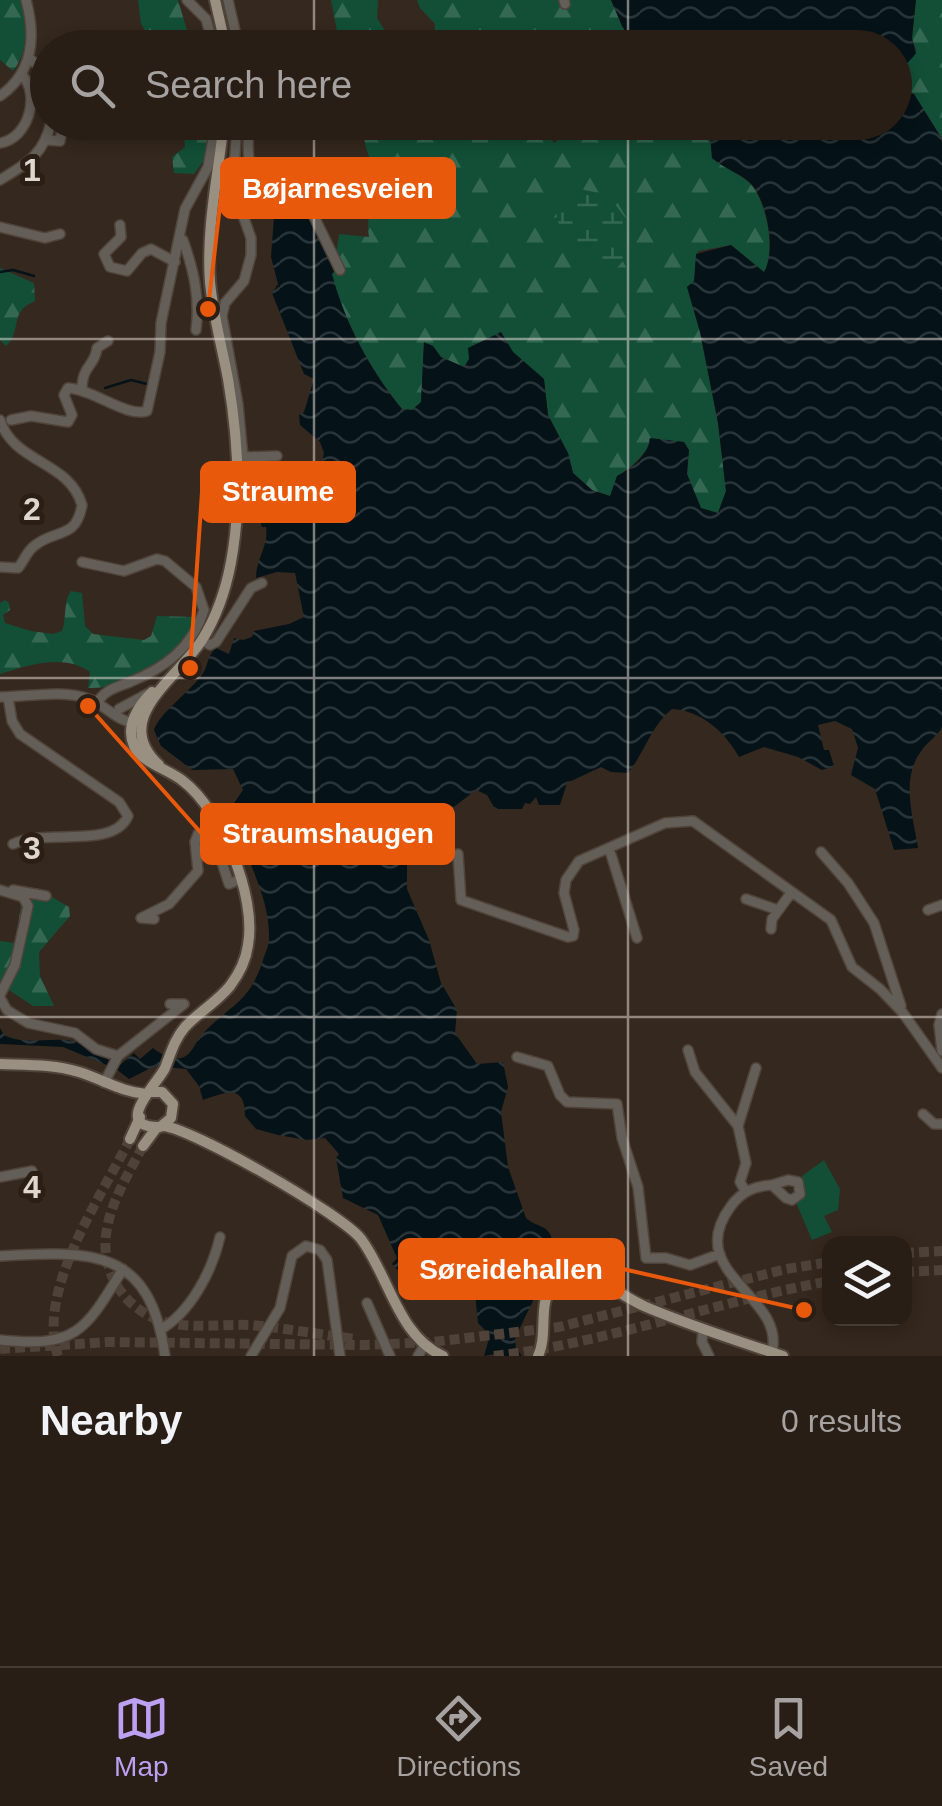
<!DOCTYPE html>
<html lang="en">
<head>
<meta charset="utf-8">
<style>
  body { margin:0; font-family:Arial,sans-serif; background:#30271f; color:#f1f3f6 }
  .controls { position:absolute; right:30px; bottom:30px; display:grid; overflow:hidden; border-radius:20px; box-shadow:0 5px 15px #0003 }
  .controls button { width:90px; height:90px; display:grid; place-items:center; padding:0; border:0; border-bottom:2px solid #443c35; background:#281e16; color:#f1f3f6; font:50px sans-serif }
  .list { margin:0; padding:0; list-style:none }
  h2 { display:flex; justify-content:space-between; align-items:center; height:130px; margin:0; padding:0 40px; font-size:42px }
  h2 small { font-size:32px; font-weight:400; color:#a5a2a1 }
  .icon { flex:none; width:55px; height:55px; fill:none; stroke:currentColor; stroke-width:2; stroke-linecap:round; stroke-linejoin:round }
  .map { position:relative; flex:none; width:942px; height:1356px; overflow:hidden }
  .search { position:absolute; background:#281e16; box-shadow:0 5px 15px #0003; left:30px; right:30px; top:30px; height:110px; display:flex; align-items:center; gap:25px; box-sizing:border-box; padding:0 35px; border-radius:55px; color:#a5a2a1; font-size:38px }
  .sheet { height:310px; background:#281e16 }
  nav { display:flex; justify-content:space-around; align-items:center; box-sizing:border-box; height:140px; border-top:2px solid #443c35; background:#281e16; font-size:28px; color:#a5a2a1 }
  nav a { display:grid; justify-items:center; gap:5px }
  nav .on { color:#bca0f2 }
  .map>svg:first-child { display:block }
</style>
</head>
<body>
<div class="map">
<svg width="942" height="1356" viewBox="0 0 942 1356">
  <defs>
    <pattern id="forest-firs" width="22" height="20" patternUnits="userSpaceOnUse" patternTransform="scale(2.5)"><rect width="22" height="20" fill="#124f36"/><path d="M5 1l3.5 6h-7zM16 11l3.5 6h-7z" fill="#346852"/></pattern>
    <pattern id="wetland-marsh" width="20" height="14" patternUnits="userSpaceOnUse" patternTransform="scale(2.5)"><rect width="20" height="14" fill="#124f36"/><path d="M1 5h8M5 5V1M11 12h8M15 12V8" fill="none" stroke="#346852"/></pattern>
    <pattern id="water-waves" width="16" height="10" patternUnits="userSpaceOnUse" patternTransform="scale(2.5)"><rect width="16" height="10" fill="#051217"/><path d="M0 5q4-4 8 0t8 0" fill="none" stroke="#293438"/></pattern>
  </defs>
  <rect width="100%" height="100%" fill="#35281e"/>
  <path fill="url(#forest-firs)" d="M0,0H23C24,28 31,48 13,71L0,60Z
    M138,0H178L192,47H155L141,24Z
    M331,0H378L377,18L395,47H340Z
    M417,0H611L622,26L636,47H520L516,38L505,42L506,47H434L435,24L420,8Z
    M916,0H942V139L914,94L898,86L899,69L916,50L912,38Z
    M183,123H211L208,155L194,174L174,173L172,157L185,147Z
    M365,123H442L447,130L462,133L463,123H539L554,143L566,134L558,123H709L712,158C724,169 743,174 753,187C767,206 776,252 764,273L731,245L698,251L694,281L687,287L700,332L718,423L726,491L718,513L701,509L687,474L689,450L684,442L649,439L650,444C641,458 631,468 617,476L610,497L592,490L573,473L568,453L548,415L544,379L513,352L501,332L463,367L441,357L424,342L421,402L412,410L402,409C370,369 345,323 331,274L334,272L339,234L369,237C365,215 377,194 373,171C369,150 362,148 365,123Z
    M0,268L34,283L35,301C8,312 23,330 6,346L0,340Z
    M71,591L82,593L85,626L93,634L144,640L151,636L157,616L196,617C192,624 190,633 186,639C167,666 121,690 88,688L90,672C65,653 27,665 0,674V603L5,600L9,603L10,610L3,615L5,623L31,631L53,634L62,631C67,618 63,601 71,591Z
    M37,888L69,907L70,916L39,952L40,976L54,1006H33L0,984V941L15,943L22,898Z"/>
  <path fill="url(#wetland-marsh)" d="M580,189L608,195L627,220L629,254L615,270C576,262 559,240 554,202L562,190Z"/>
  <path fill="#124f36" d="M824,1160L840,1189L838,1210L824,1216L832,1232L812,1240L795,1200L805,1194L802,1176Z"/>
  <path fill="url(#water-waves)" d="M611,0H916L912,38L916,53C907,66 892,72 901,89L914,94L942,139V727C938,736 928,741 922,750C900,778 913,815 918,848L894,850L875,789L851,775L858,748L852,729L835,721L818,725L824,750H829L834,766L822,770L798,757L764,747L739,757C725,732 702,711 672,709C651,726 645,752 628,773L611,772L601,767L567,783L560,805H539L536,797L530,804L525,803L522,809H495L487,795L476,790L446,813L435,842L422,846L407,857V889L429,940L441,983L457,1010L455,1033L477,1064L503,1062L508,1087L501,1112L508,1167L526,1218C534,1226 547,1225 551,1236C558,1258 524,1317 515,1339L516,1348L522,1356H501L499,1353L484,1356L490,1335L478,1323L474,1284C460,1270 444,1262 426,1269L413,1286L392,1264L397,1258L378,1215L343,1198L336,1158L339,1154L325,1138L306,1140L278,1135L256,1129L245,1116C245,1084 227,1092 203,1100L199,1086L186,1069L155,1066L129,1079L116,1069L63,1047L0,1044V1028L4,1035C27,1047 52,1035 77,1042C86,1045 106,1060 120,1065L134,1053L140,1059L153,1048C161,1054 170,1060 181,1058C191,1056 195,1043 201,1036C228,1005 249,1005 263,960C265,953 269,946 269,938C270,891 239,850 232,806L243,790L233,769L192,770L161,746L154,730C158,715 190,691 201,676C209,666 206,657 216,648L229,654L234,638L243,640L252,637L254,631L289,624L304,617L295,573L277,572L256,578C256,558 269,546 266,527H262L255,505C271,480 291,489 316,490L324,453L320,442L300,425L299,415L304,412L314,379L304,374L272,293L278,284L271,257L275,203L288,196L301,197L332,263L334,272L332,274C345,323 370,370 402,409L412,410L421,402L424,342L433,346L441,357L464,367L469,359L468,348L501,332L513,352L544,379L548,415L568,453L573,473L592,490L610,496L617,476C631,469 649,454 650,438L684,442L689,450L687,474L701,508L718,513L726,491L718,423L700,332L687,287L694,281L696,254L731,245L764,272C776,252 768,206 753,186C743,174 724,169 712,158L709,123L894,122V48L636,47L622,26Z"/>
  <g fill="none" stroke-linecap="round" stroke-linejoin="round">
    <path stroke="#051217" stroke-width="2.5" d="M0,272L13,270L34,276
      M105,388L131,380L151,385"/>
    <path stroke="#4e4239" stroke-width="10" stroke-dasharray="10 5" stroke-linecap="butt" d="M143,1146C118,1193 85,1243 122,1293C134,1309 154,1321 174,1324C199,1328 225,1324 250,1325C286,1328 321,1335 356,1339
      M904,1253L942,1251
      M904,1272L942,1270
      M0,1349L108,1342L365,1345L433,1342L559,1327L786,1269L830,1262
      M58,1356C36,1291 101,1197 130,1139
      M494,1356C608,1343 717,1301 830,1281"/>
    <defs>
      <path id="minor" d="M187,0L206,19L214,48
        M228,0L239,48
        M564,0L565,4
        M237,35L246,37L251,48
        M29,58L48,74
        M0,96C33,73 36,37 26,0
        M237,122L233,187L251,238V255L244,281L225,303L222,316L238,404L243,457L277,456
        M249,122C248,143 243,187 273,193C285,195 293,190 304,196L340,270
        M46,140L60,141L63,122
        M0,143C28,139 41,95 22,75
        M0,180C26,164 44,155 51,122
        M120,225L121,237L104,254L110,267L127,271L142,253L151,249L175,262
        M0,227L45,238L60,234
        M179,239L183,240C194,271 200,298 196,330
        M82,390C82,364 95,367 97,348L108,341
        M0,420C14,464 69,460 82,505C76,541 54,528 33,547C26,553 24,561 18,568L0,567
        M11,420L31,416L68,422L72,415L64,395L68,388C93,389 127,418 147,411L160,352L161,323L185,209L208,167L216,122
        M82,562L124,571L157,559L165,561L196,587L204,610C192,648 165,668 130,682C117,687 104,690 97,703
        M202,640L210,645L216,642L251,588L262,583
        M0,697C27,697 63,689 89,699C106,705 120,725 138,722
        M8,697L12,721L20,734L119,802L128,816C113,850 44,828 13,844
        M119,709L147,694
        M609,848L637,938
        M821,852L848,883L874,923L901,1006
        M458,854L461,900L568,937L573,936L574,930L564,893L566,880L579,861L665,823L693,821L831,920L852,967L880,989L903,1013L942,1068
        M13,890L46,896
        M746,899L778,910
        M928,910L942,905
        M154,919L141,918L169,904L198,871L195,842L198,834L212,832L229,884L240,879
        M771,929L772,919L791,893
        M0,995L15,965L28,906L23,897L0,890
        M0,998L7,1010L28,1023L75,1033L96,1049L118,1056
        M942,1014L939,1025L942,1051
        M688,1050L695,1072L738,1126
        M517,1057L548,1066L560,1095L567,1102L617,1104L622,1138L638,1187L646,1258H666L690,1265L720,1254
        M104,1083L118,1056L184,1004H170
        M923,1114L934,1124H942
        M0,1177L32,1171
        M788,1180L798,1182L800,1194L792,1200L786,1198L772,1185Z
        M746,1192L740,1182L746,1163L738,1126L756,1068
        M0,1256C92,1251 150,1247 165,1356
        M367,1303L390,1356
        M703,1329L702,1342L709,1356
        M160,1330C191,1312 212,1271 220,1237
        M0,1340C77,1348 85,1331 123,1269
        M772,1352C786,1295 681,1273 731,1206C742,1191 755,1186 772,1185
        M251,1356L280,1308L292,1256L306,1246L320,1250L327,1260L340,1356
        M418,1356L424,1346"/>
      <path id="major" d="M215,0L226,48
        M159,765C109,719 177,679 202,640C217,616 226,589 231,562C242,503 238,438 228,379C222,347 213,315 210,282C206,229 218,175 224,122
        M0,1064C25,1065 54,1064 79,1072C102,1079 121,1092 146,1094
        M150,1092H162L173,1104L171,1118L160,1127C110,1128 159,1082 165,1068C171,1053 174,1040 185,1027C199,1012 217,1002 230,986C239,974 246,960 248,945C257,896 221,810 183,781C168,769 142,763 134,746C125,726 138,706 152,692
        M163,1126C192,1128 343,1215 361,1239C389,1276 398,1336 443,1356
        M130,1139L140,1117
        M143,1146L157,1127
        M538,1356C549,1334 536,1301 555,1283C563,1276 574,1274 584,1276C606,1281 625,1298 646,1307C691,1326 737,1341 783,1356"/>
    </defs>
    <use href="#minor" stroke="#50443a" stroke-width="12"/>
    <use href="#major" stroke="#50443a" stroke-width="14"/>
    <use href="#minor" stroke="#635e57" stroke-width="9"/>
    <use href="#major" stroke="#999082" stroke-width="10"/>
  </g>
  <path fill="none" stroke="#ded6cf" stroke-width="2.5" stroke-opacity="0.55" d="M314,0V48M628,0V48M314,122V1356M628,122V1356M0,339H942M0,678H942M0,1017H942"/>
  <g font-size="32" text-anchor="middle" font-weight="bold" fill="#ded6cf" stroke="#2b1f15" stroke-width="10" stroke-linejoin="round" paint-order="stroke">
    <text x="32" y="181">1</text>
    <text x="32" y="520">2</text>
    <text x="32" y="859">3</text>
    <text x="32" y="1198">4</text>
  </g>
  <path fill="none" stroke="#e8590c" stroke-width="4" d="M208 309L222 188M190 668L202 492M88 706L202 834M804 1310L623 1269"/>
  <g fill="#e8590c" stroke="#2b1f15" stroke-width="4">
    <circle cx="208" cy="309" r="10"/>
    <circle cx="190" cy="668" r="10"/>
    <circle cx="88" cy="706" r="10"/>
    <circle cx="804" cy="1310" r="10"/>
  </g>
  <g fill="#e8590c" stroke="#e8590c" stroke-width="4">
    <rect x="222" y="159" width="232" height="58" rx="10"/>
    <rect x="202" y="463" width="152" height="58" rx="10"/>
    <rect x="202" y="805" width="251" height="58" rx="10"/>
    <rect x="400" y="1240" width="223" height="58" rx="10"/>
  </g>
  <g font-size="28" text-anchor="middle" font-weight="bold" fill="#fff">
    <text x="338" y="198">Bøjarnesveien</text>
    <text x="278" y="501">Straume</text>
    <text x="328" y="843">Straumshaugen</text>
    <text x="511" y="1279">Søreidehallen</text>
  </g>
</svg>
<div class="controls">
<button><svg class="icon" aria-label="layers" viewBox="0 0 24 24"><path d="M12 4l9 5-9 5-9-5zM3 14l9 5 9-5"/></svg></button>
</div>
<div class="search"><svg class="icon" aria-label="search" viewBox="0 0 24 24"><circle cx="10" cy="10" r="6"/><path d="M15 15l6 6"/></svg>Search here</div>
</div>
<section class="sheet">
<h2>Nearby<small>0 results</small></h2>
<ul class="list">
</ul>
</section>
<nav>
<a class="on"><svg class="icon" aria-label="map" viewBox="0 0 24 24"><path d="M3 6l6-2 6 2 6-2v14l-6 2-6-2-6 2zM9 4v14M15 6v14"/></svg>Map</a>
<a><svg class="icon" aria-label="directions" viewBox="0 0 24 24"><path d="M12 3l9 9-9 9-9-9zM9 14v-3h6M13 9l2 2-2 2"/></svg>Directions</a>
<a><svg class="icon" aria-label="saved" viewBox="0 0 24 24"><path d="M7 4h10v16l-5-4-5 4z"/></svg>Saved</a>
</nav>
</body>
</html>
